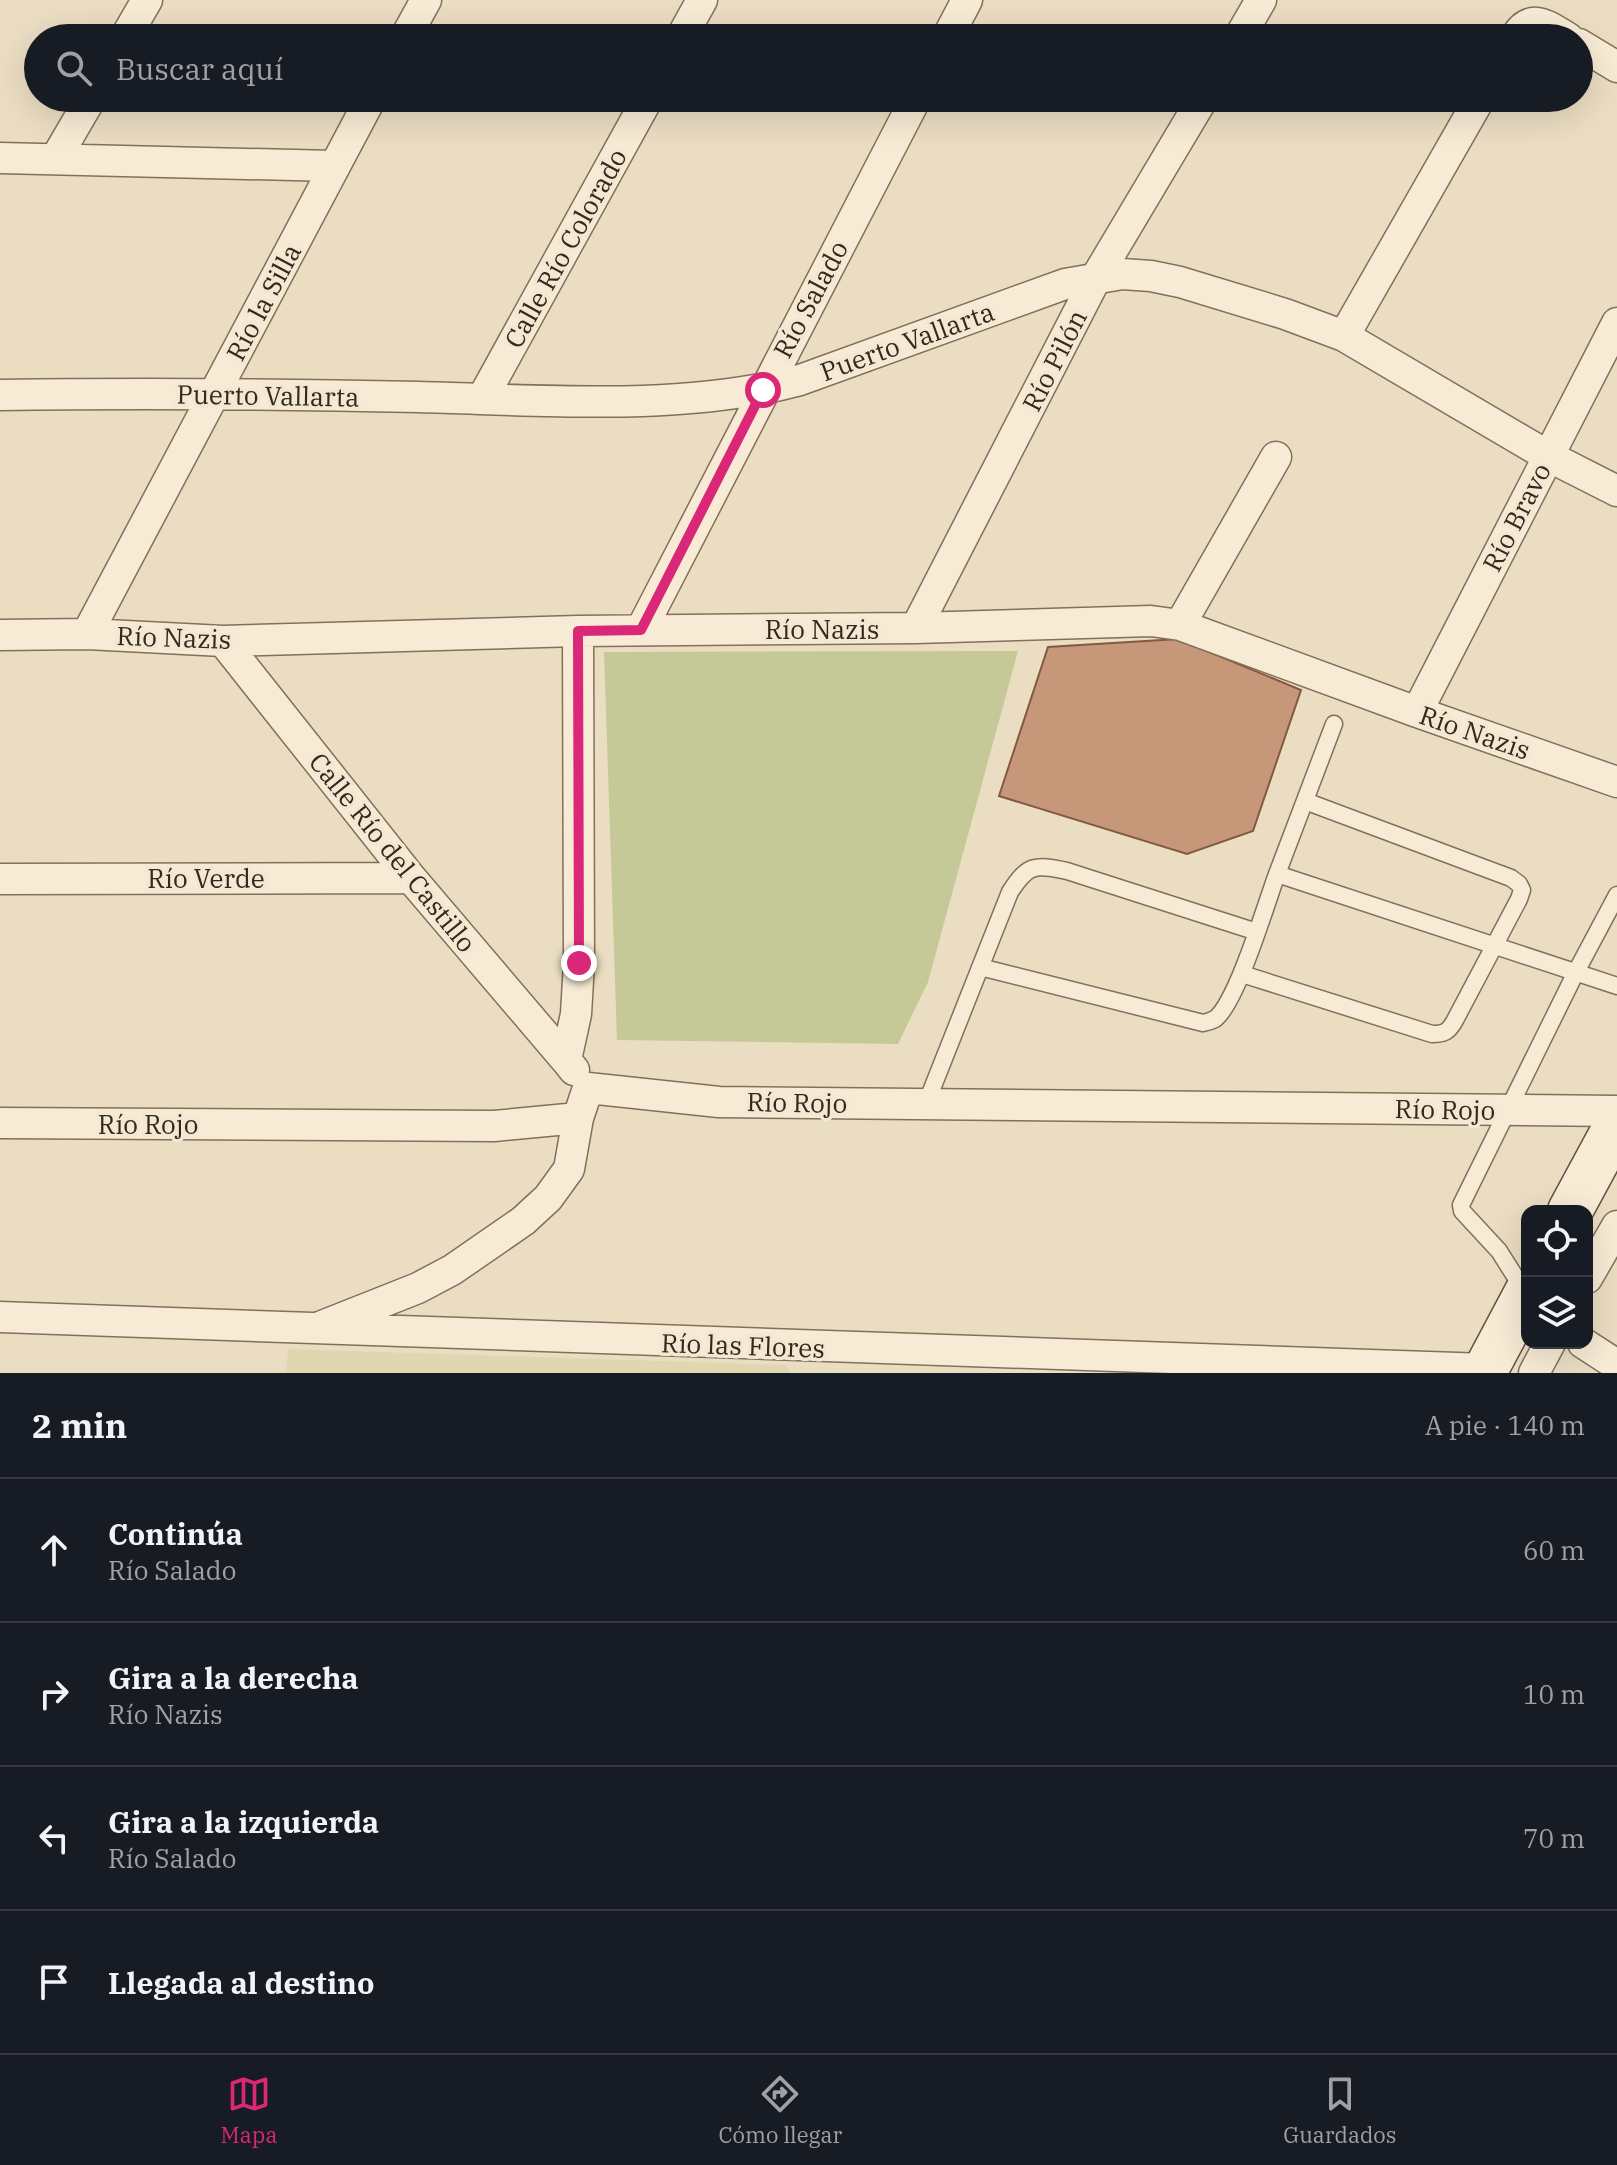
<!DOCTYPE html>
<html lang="es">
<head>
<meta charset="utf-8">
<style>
  body { margin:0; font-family:"IBM Plex Serif",serif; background:#242831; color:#f1f3f6 }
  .controls { position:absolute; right:24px; bottom:24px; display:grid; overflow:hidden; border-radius:16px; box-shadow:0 8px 32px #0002 }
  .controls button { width:72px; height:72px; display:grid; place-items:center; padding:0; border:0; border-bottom:2px solid #363941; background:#171b24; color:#f1f3f6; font:40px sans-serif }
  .stop { position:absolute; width:24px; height:24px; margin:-18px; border:6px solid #db2777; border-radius:50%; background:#fff }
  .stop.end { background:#db2777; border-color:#fff; box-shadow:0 2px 8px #0008 }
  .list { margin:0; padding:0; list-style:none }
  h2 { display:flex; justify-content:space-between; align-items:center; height:104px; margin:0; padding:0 32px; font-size:34px }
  h2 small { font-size:26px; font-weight:400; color:#9ea1a6 }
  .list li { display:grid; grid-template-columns:52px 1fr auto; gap:24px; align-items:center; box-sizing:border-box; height:144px; padding:0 32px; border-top:2px solid #363941 }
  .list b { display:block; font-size:30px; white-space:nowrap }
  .list p { margin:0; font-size:26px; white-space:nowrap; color:#9ea1a6 }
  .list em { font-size:26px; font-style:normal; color:#9ea1a6 }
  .icon { flex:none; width:44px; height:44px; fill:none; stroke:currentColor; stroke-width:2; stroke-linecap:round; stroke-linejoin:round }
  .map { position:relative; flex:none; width:1617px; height:1373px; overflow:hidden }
  .search { position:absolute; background:#171b24; box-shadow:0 8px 32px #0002; left:24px; right:24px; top:24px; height:88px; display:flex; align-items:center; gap:20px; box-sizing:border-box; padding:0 28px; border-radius:44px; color:#9ea1a6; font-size:30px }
  .sheet { height:680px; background:#171b24 }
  nav { display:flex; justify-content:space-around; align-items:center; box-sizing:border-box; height:112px; border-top:2px solid #363941; background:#171b24; font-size:22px; color:#9ea1a6 }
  nav a { display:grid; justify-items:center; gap:4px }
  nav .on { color:#db2777 }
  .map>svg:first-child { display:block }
</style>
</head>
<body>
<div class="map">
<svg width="1617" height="1373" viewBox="0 0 1617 1373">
  <rect width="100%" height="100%" fill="#ebddc2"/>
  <path fill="#e0d7b0" d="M288,1349L786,1365L791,1373H286Z"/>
  <path fill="#c5c897" d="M1018,651L928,982L898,1044L617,1040L604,652Z"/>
  <path fill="#c7977a" stroke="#825942" stroke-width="2" d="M1178,639L1301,690L1253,831L1187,854L999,796L1048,647Z"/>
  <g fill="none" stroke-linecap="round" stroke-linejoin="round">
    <defs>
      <path id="lane" d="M1277,874L1334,724
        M980,967L1203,1023C1208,1022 1211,1021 1215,1019C1237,1002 1266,904 1277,874L1617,986
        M1242,974L1432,1034C1444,1034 1448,1032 1454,1022L1519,899L1522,890L1519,884L1511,878L1305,801
        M926,1104L1010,892C1028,864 1035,864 1067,871L1257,932
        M1525,1292L1499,1251L1462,1211L1461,1205L1576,972L1617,895"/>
      <path id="street" d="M125,38L147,0
        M405,38L426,0
        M681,38L702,0
        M947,38L967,0
        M1239,38L1261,0
        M1515,38C1531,11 1547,26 1568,38
        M1579,44L1617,67
        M0,158L334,166
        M56,158L91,98
        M1344,336L1480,98
        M0,395C140,393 279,394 419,397C541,400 682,412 800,380L1065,284L1122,274L1151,276L1180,282L1285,314L1344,336L1548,456L1617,491
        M482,399L648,98
        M1180,625L1276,457
        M916,628L1097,276L1203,98
        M641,630L916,98
        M87,634L371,98
        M0,635L87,634L223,641L578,631L916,628L1151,621L1180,625L1417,712L1617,782
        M223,641L411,878L566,1060
        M1417,712L1617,323
        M0,879L411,878
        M574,1070L566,1060L576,1014L579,963L578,631
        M0,1123L494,1126L578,1118L588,1088L719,1102L1617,1111
        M1587,1278L1617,1226
        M0,1317L1486,1369
        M322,1326L418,1288L452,1270L523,1221L548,1198L569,1169L578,1118
        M1583,1343L1617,1365
        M1534,1373L1550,1343"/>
      <path id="secondary" d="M1570,1211L1617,1124
        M1484,1373L1527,1292"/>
    </defs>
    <use href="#lane" stroke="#846f5a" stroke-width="19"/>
    <use href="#street" stroke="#846f5a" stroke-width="33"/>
    <use href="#secondary" stroke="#66503e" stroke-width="47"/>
    <use href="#lane" stroke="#f7ebd5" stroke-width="16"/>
    <use href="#street" stroke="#f7ebd5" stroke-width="30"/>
    <use href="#secondary" stroke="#f7ebd5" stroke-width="44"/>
  </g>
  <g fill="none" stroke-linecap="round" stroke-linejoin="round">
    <path stroke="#db2777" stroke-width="10" d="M579,963L578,631L641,630L763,390"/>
  </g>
  <g text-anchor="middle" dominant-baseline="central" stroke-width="7" stroke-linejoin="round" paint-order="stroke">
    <g font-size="26" fill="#35281e" stroke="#f3e8d1">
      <text transform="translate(565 248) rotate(-61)">Calle Río Colorado</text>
      <text transform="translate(810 299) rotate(-62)">Río Salado</text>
      <text transform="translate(263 302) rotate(-62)">Río la Silla</text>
      <text transform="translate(907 341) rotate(-20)">Puerto Vallarta</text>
      <text transform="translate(1054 360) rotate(-63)">Río Pilón</text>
      <text transform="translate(268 395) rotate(1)">Puerto Vallarta</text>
      <text transform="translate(1516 517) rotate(-63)">Río Bravo</text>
      <text x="822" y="629">Río Nazis</text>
      <text transform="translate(174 637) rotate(2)">Río Nazis</text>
      <text transform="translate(1475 732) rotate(19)">Río Nazis</text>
      <text transform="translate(393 852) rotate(51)">Calle Río del Castillo</text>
      <text x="206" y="878">Río Verde</text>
      <text transform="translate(797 1102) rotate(1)">Río Rojo</text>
      <text transform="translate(1445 1109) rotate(1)">Río Rojo</text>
      <text x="148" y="1124">Río Rojo</text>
      <text transform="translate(743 1345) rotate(2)">Río las Flores</text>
    </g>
  </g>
</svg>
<div class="controls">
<button><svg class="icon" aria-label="locate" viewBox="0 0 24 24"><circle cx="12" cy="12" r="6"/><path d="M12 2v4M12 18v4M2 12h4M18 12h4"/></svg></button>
<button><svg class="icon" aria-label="layers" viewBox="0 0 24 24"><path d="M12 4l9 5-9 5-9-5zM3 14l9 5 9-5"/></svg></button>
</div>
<div class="stop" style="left:763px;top:390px"></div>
<div class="stop end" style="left:579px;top:963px"></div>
<div class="search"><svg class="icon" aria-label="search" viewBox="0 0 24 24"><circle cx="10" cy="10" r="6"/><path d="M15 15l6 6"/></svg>Buscar aquí</div>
</div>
<section class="sheet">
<h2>2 min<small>A pie · 140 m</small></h2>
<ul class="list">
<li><svg class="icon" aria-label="ahead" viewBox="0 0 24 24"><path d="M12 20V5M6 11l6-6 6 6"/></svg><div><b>Continúa</b><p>Río Salado</p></div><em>60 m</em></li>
<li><svg class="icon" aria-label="right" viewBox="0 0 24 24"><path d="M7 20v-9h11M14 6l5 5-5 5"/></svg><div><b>Gira a la derecha</b><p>Río Nazis</p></div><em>10 m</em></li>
<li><svg class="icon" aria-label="left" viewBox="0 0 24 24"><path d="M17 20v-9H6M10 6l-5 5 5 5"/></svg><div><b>Gira a la izquierda</b><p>Río Salado</p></div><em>70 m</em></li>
<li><svg class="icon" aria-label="arrive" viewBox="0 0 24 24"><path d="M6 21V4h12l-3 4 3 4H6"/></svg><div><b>Llegada al destino</b></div></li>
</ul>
</section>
<nav>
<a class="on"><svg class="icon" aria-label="map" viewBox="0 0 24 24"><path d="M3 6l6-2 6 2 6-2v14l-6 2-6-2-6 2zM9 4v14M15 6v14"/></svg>Mapa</a>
<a><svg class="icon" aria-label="directions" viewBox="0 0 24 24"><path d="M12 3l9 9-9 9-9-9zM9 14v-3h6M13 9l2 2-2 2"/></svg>Cómo llegar</a>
<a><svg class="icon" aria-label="saved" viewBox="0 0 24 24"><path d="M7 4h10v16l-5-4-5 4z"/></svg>Guardados</a>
</nav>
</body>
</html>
